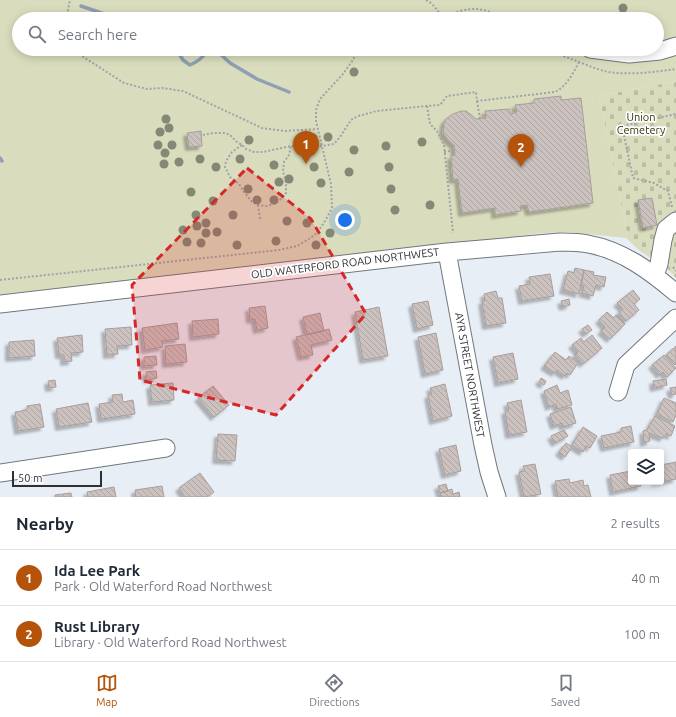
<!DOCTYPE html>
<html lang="en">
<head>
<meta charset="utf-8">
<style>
  body { margin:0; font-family:Ubuntu,sans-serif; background:#f2f2f3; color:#1f2937 }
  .controls { position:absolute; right:12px; bottom:12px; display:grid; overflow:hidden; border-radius:4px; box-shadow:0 2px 10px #0003 }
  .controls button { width:36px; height:36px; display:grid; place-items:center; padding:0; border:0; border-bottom:1px solid #e0e1e3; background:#fff; color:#1f2937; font:20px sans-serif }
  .scale { position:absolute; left:12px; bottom:10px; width:90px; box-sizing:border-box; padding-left:4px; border:2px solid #2e3033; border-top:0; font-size:11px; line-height:14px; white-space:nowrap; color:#2e3033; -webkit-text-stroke:3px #fff; paint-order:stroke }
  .you { position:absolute; left:345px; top:220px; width:14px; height:14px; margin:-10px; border:3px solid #fff; border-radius:50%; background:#1a73e8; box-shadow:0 0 0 6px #1a73e833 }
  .badge { display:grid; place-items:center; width:26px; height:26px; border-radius:50%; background:#b45309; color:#fff; font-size:13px; font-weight:700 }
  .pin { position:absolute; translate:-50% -33px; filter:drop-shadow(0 1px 2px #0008) }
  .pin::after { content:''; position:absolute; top:21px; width:14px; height:12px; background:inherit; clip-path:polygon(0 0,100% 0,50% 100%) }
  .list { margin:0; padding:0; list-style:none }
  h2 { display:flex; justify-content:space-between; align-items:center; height:52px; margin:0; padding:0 16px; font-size:17px }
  h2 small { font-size:13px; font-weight:400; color:#747a83 }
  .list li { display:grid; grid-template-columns:26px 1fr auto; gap:12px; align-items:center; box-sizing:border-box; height:56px; padding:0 16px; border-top:1px solid #e0e1e3 }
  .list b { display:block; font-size:15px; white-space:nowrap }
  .list p { margin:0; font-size:13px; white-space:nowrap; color:#747a83 }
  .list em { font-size:13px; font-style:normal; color:#747a83 }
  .icon { flex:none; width:22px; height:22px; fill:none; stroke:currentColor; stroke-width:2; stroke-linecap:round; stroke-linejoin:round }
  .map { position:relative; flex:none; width:676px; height:497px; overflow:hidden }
  .search { position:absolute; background:#fff; box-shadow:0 2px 10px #0003; left:12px; right:12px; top:12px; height:44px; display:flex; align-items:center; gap:10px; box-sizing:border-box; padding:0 14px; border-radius:22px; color:#747a83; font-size:15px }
  .sheet { height:164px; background:#fff }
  nav { display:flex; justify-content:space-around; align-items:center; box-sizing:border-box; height:56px; border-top:1px solid #e0e1e3; background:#fff; font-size:11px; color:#747a83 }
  nav a { display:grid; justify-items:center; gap:2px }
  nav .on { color:#b45309 }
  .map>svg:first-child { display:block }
</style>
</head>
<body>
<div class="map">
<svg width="676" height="497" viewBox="0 0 676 497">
  <defs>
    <pattern id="cemetery-stones" width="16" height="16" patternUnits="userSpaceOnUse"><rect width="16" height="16" fill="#daddbd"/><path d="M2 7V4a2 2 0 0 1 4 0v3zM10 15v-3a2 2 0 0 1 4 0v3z" fill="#bbbea3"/></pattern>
    <pattern id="building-back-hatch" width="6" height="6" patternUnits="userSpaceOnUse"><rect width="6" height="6" fill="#cbc1be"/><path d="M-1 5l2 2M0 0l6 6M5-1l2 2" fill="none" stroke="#afa6a4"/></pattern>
    <filter id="shadow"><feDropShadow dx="-3.5" dy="3.5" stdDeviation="1" flood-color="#0004"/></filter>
  </defs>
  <rect width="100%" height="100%" fill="#e8eef6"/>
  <path fill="url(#cemetery-stones)" d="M676,81V278L667,268L640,251L626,238L627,233L599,96Z"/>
  <path fill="#daddbd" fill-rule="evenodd" d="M0,0H676V81L599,96L627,233L626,238L568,232L544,233L0,297ZM19,19H657V49H19Z"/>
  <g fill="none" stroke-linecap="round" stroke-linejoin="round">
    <path stroke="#8f9fb4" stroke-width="3.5" d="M81,6L119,19
      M176,49L183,60L190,65C197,62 202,59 206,52L216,50L230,63L257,79L289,92
      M0,158L2,161"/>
  </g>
  <path fill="url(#building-back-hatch)" stroke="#a79e9b" filter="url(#shadow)" d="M561,96V100L581,98L593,203L529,212L527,205L520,206L521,211L495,215V208L462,213L458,179L453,180L451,156L455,155L454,145L448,140L443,133L444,123L446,119L453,114L461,111H466L474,117L476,119L486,118L485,111L509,109L511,114L517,112L515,105L534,103V99Z
    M201,131L202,146L189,147L187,133Z
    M652,198L657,225L643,228L638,200Z
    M575,268L584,270L579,294L563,290L568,271L574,273Z
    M584,270L594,272L593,275L606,277L604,287L596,285L593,296L582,293L584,286L581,285Z
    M550,274L554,296L522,301L519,286L530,284L529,277Z
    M633,290L640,299L634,304L639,310L626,321L619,312L623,309L617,303Z
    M496,291L498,298H502L506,323L486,326L482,301H485L484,294Z
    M569,299L570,305L563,307L561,301Z
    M428,301L433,325L417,329L412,304Z
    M265,306L268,328L257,330L255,319L250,320L249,308Z
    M379,307L388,356L363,360L355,312Z
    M607,312L614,318L616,315L625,324L610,339L601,331L605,327L599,320Z
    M320,313L324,331L307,335L303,317Z
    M218,319L219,334L193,337L192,321Z
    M177,323L179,339L162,341L163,347L145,350L142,328Z
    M588,325L592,330L586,334L582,329Z
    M131,327L132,345L117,346L118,354L107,355L105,329Z
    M329,329L332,340L311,345L313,355L301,357L296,337Z
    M436,333L443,370L425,374L418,337Z
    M82,335L83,352L71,353L72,361L64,362V355H59L57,338Z
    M592,335L602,348L583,364L575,355L578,352L572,345L581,338L584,342Z
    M34,340L35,356L9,358V342Z
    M185,344L187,362L166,364L165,346Z
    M676,346V364L675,365L666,355Z
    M555,352L566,360L569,356L578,363L570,375L567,373L565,376L557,370L555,373L544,366Z
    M513,353L518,379L498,383L493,357Z
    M664,355L676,368L667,377L663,372L660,375L652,365Z
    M156,356L157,365L144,366V357Z
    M156,371L157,378L147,380L146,372Z
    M541,378L546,381L544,385L539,382Z
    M666,379L667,385L654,388L653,381Z
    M55,380L56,387L49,388L48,381Z
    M173,383L174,400L152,402L150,385Z
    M445,384L452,416L433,421L428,395L432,394L430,388Z
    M557,385L560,393L568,390L572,405L557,409L556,404L549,407L544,391Z
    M213,386L229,405L214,417L198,398Z
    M676,387V394L672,395L670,388Z
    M122,394L123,402L133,400L135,414L101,419L99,404L113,402L112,395Z
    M664,398L676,403V415L673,422L657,414Z
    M521,400L527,432L509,435L505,411L509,410L507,403Z
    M88,403L92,422L59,427L56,409Z
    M40,404L44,427L18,431L15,412L27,410V406Z
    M571,407L576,423L563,427L562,423L554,426L550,414Z
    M655,416L675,426L671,436L666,434L663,438L649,433L650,441L644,443L643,431L647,430Z
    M631,426L634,442L604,448L601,436L621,432V428Z
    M583,427L597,436L590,448L586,446L583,452L572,445Z
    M564,430L568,436L555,443L551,436Z
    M218,434L237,435L235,461L216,460Z
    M566,443L572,447L565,457L559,452Z
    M456,445L461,471L445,475L439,449Z
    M676,462V479L655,483V482H661V465Z
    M535,464L541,494L524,497L519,472L525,471L523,466Z
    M631,471V482H640L641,486L613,492L610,475Z
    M200,473L214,492L207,497H198V496L196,497H185L179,488Z
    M569,479L570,483L583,480L584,486L588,485L591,497H558L555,481Z
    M446,484L448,491L440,493L438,486Z
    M162,486L164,497H136L135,490Z
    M114,487L116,497H88L87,492Z
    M452,489L453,494L459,492L460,497H441L440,493Z
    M71,493L72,497H55V495Z"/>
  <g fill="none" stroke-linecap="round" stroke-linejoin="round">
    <defs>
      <path id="minor" d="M590,49L629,54L660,51L676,46
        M447,252L483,445L489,472L497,497
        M655,275L659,264L663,240L666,229L676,221
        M0,304L447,252L560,242C569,242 579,242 588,244C622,250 650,271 676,293
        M618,392L626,365L676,318
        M0,473L166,448"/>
    </defs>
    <use href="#minor" stroke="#71777d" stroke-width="19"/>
    <path stroke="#9fa3a9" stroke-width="2" stroke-dasharray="2 2" stroke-linecap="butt" d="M426,0C434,4 438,11 443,19
      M66,19L70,0
      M442,19C448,16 454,13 460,11C475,7 490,9 502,19
      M73,49L74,51L124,83L147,89L162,88L183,91L262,128L284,131L318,129
      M549,49C557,54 566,57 574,60C584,64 594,68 604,71C626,76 654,72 676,69
      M477,101L480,119
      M427,106L430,124L437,131L444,145L453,233
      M203,135L213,133H225L230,135L237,142L242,145L246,149L254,152H263L291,146H322L334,144L340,137L351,120L358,116L377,111L427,106L440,105L447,96L476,92L477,101L555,92C567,86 573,73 579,62
      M242,145L232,152L226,161L225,167L230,177L239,184L244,192L252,202L258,205L266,206L271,205L279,201L286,193V183L283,171L284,162L289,155L291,146
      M444,152L455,150
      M258,205L260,219
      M672,207L668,191L654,183L633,178L622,126L676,114
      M673,267L676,271
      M0,280L279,250L297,246L309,239L317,233L325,221L332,208L331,184L316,121V110L320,99L343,74L353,60L358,49"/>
    <use href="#minor" stroke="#fff" stroke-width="17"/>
  </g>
  <g fill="#848874">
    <circle cx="623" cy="8" r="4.5"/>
    <circle cx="354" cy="72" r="4.5"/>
    <circle cx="166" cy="119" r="4.5"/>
    <circle cx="169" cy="128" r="4.5"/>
    <circle cx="160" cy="132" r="4.5"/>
    <circle cx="328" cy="137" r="4.5"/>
    <circle cx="313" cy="138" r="4.5"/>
    <circle cx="249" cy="140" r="4.5"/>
    <circle cx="422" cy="142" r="4.5"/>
    <circle cx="158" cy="145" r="4.5"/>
    <circle cx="172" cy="145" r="4.5"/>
    <circle cx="386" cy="146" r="4.5"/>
    <circle cx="354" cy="150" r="4.5"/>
    <circle cx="165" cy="153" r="4.5"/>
    <circle cx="200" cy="159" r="4.5"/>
    <circle cx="240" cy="159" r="4.5"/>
    <circle cx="179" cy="162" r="4.5"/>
    <circle cx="164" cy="164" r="4.5"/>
    <circle cx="274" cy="165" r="4.5"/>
    <circle cx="216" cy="167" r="4.5"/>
    <circle cx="314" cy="167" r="4.5"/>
    <circle cx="389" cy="167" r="4.5"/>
    <circle cx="349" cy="172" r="4.5"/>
    <circle cx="289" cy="179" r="4.5"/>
    <circle cx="279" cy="182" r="4.5"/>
    <circle cx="321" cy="183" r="4.5"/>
    <circle cx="248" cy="189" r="4.5"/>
    <circle cx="391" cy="189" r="4.5"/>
    <circle cx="191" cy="192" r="4.5"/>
    <circle cx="257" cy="200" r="4.5"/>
    <circle cx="274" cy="200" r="4.5"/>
    <circle cx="213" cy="201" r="4.5"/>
    <circle cx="430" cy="205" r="4.5"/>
    <circle cx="395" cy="210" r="4.5"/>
    <circle cx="196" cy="215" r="4.5"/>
    <circle cx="233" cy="215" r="4.5"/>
    <circle cx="287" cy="221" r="4.5"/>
    <circle cx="206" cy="223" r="4.5"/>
    <circle cx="307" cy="223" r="4.5"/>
    <circle cx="197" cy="226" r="4.5"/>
    <circle cx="183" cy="230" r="4.5"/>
    <circle cx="217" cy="232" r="4.5"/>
    <circle cx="206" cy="233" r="4.5"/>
    <circle cx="330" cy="233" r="4.5"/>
    <circle cx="276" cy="241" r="4.5"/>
    <circle cx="187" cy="242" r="4.5"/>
    <circle cx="201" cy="243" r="4.5"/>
    <circle cx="237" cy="245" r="4.5"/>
    <circle cx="316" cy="245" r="4.5"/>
  </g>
  <path fill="#d62828" fill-opacity="0.2" stroke="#d62828" stroke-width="3" stroke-dasharray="8 5" stroke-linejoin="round" d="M247,168L311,219L366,314L276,415L140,380L132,285Z"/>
  <g text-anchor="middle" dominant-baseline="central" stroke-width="3.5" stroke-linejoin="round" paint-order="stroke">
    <g font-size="11" fill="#333509" stroke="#fff">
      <text x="641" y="117">Union<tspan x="641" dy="13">Cemetery</tspan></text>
    </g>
    <g font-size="11" fill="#2e3033" stroke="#fff">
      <text transform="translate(345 263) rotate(-7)">OLD WATERFORD ROAD NORTHWEST</text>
      <text transform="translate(470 375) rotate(80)">AYR STREET NORTHWEST</text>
    </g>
  </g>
</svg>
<div class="controls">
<button><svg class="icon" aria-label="layers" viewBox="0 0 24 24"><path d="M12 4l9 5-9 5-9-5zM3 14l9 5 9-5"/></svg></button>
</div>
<div class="scale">50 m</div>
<div class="you"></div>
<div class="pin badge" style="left:306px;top:164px">1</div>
<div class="pin badge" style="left:521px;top:167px">2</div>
<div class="search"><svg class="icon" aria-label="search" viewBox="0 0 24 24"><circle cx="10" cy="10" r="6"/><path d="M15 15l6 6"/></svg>Search here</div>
</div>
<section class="sheet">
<h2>Nearby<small>2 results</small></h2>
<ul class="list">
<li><span class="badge">1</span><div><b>Ida Lee Park</b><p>Park · Old Waterford Road Northwest</p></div><em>40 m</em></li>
<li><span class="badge">2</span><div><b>Rust Library</b><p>Library · Old Waterford Road Northwest</p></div><em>100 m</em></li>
</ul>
</section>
<nav>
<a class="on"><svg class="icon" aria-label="map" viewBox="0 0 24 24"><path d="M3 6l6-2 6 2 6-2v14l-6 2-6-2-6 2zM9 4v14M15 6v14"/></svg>Map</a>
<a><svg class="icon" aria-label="directions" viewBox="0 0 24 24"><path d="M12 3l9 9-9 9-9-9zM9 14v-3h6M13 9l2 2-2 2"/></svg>Directions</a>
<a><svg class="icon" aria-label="saved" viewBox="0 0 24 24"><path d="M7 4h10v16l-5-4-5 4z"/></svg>Saved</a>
</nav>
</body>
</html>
